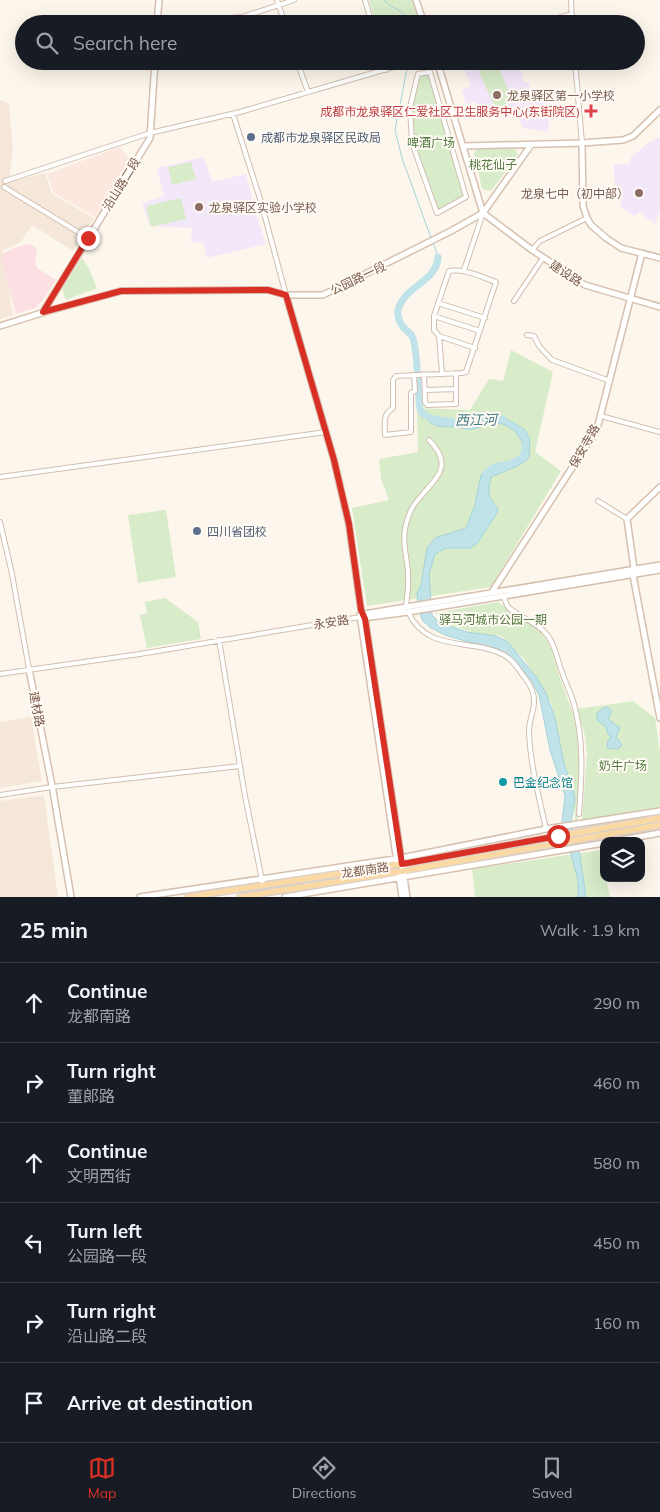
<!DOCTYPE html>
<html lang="en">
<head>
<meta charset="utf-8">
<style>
  body { margin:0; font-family:Mulish,"Noto Sans SC",sans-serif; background:#242831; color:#f1f3f6 }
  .controls { position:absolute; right:15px; bottom:15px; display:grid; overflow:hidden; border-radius:10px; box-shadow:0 5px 20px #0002 }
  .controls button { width:45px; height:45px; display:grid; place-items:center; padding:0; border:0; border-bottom:1px solid #363941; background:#171b24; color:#f1f3f6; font:25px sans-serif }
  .stop { position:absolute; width:15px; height:15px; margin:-11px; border:4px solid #d93025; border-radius:50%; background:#fff }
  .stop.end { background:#d93025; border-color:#fff; box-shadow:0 1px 5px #0008 }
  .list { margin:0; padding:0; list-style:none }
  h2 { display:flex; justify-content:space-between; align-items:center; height:65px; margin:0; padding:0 20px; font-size:21px }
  h2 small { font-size:16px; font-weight:400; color:#9ea1a6 }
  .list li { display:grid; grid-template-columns:32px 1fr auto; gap:15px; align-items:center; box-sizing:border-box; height:80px; padding:0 20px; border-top:1px solid #363941 }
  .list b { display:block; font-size:19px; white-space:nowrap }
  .list p { margin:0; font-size:16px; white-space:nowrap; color:#9ea1a6 }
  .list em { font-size:16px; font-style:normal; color:#9ea1a6 }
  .icon { flex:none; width:28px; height:28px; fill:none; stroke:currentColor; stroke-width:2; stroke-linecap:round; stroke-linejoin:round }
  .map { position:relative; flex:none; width:660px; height:897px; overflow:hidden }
  .search { position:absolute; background:#171b24; box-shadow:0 5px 20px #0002; left:15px; right:15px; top:15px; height:55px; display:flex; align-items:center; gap:12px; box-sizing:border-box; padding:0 18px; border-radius:28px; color:#9ea1a6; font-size:19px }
  .sheet { height:545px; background:#171b24 }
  nav { display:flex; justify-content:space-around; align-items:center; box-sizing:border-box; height:70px; border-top:1px solid #363941; background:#171b24; font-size:14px; color:#9ea1a6 }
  nav a { display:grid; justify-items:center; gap:2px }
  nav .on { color:#d93025 }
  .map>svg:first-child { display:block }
</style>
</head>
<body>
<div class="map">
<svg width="660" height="897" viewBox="0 0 660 897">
  <rect width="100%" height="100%" fill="#fdf6ec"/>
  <path fill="#f5e8da" d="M0,100L9,104L13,150L10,173L13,181L45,173L52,194L94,218L73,251L32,225L20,243L3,250L13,315L0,319Z
    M31,717L42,781L0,788V722Z
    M44,795L58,897H0V801Z"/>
  <path fill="#fde8e0" d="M120,147L132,162L97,218L54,193L47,174Z"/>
  <path fill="#f3e8fa" d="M485,61H501L504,67L520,64L523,82H529L532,98L550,99L548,132L523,128L514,107L493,112L491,107L479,110L475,102L466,104L462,91L471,85L465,71Z
    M660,137V210L655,224L639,212L635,216L622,208L614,179V165L630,163L631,157L646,145V144Z
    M204,157L212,182L246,174L255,211L266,244L207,258L203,243L191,242L192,228L150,226L142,203L164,196L157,168Z"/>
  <path fill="#fbdfe3" d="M30,244L37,249L35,264L38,269L56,280L42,301L35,308L16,314L1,258L5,253L14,248Z"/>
  <path fill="#d8ecc9" d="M369,0H412L420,24H376Z
    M496,61L513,101L495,108L478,69Z
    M430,72L466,197L437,213L412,143L410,107L418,74Z
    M477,149H515L518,155L491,191L482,189L474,153Z
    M191,162L196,179L172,185L168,167Z
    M181,198L186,219L151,227L146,206Z
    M82,258L89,269L97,288L66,300L62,289Z
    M511,350L553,372L535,452L561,471L491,587L367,606L352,508L389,500L381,479L379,459L418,452L417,408L470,410L489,379L503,381Z
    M166,510L176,577L138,583L128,515Z
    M165,598L198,622L201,639L147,648L140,615L147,613L145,602Z
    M498,602C505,605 509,613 515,616C524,621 535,625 541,632C554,648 554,660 560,678C568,701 579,723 580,748C581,772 576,797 578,821L575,822L573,788L564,764L551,703L525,660L504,638L498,635H483L472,632L446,624L436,614V613Z
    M633,701L655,718L660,752V807L582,820L587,754L585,736L577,709Z
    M601,850L604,866V878H606L610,897H475L472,869Z"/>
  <path fill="#bfe3e8" stroke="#a5d3da" d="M424,416L440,422L448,419L463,422L505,418L525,430L530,440L529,457L526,461L515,467L491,477C487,493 488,496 498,509L497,513L478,542L471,548H446L435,554L429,574L432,615L440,623L467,632L496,636L508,642L537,678L546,693L555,718L564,764L573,789L575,800L571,821L580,856L586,897H578V880L562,821L565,796L550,750L539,695L531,680L516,662L499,649L465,641L445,635L431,628L423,621L418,610L417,593L421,585L427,548L435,538L466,528L475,505L481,475L490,468L506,466L525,453C523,438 512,423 494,423C487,423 479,429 471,429C466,430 461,427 456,427C441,426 435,429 424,416Z
    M608,707L612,711L608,719L620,728L616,737L622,745L618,749L607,748L608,740L610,739L611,736L608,734L606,727L597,720V713L603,708Z"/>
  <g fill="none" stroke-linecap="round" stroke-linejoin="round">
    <path stroke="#a5d3da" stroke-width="1" d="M384,0C393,11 405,8 409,24
      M408,64L395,130L402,158L431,238
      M433,242L438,257"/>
    <path stroke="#bfe3e8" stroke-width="7" d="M438,257C437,281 407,285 399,307C396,313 399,323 404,328C406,331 411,333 412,336C417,344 418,386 419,397C419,400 419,406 420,409C425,420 441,421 451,421
      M462,422L484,419H503
      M486,473L494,467L510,464L523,457L525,450V444"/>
    <defs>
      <path id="street" d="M277,0L285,24
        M365,0L372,24
        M571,0L572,24
        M158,18L210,20L242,17L294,0
        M537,24L572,14
        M297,61L308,92
        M384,61L386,70
        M575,61L582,143
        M430,72L466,197L437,213L412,143L410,107L418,74Z
        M233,114L261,202L286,295
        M5,181L150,133L240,112L414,61
        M4,187L88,238
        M532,250L540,241L587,218
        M464,270L483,213
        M514,301L543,258
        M438,303L485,318
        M434,316L480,331
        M527,335L534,336L539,346L552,360L610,381
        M439,336L475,348
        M424,374L425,402L427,405L456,404V373
        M414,375L415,391L411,393V432L385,435C385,424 382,415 393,408V380L396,376L462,373L466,372L496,282C481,277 465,268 449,271L434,316V330L439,336L442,373
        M425,390L456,389
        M601,416L660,432
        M0,477L326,432
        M598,501L627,519
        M0,522L12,574L29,669
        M503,596C505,599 506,604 508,607C520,618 538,622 548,636C556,647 557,660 562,672C565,682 571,693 574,704C584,741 582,776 579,814
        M406,606C407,596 409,586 408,575C408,560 402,545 405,529C407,519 410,509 417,501C434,479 456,467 429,440
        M408,612C428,654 470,637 504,655C512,659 517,667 522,674C526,679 530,685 532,690C538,705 529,717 529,731C530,764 539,797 546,829
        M219,640L245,796L263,885
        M0,674L140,654L360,617
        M0,795L52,787L240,766"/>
      <path id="secondary" d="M416,0L424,24
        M157,24L159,0
        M437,61L483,213
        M582,143L583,206L587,218L591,225L606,238L621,248L660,258
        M464,146L582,143L623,140L633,136L660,110
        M483,213L532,250L585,285L660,307
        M286,295L334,460L349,525L361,610L365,619L407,897
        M43,312L150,138L155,61
        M0,326L48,311L121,291L268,290L286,295H323L451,231L483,213L531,145
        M660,487L627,519L634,569L633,575L660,718
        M492,592L597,429L642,253
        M360,615L397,862
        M360,617L364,614L660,565
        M363,618L408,612L660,570
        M29,669L53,791L71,897
        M615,841L660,833
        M399,875L402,897
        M140,897L401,858L546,829L660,811
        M285,897L604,843"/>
      <path id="primary" d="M188,897L402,864L660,818
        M240,897L403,871L660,825"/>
    </defs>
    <use href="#street" stroke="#d1beb0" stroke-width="6"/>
    <use href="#secondary" stroke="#d6c0b0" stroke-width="8"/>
    <use href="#primary" stroke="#dad1cd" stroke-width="8"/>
    <use href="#street" stroke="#fff" stroke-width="4"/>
    <use href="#secondary" stroke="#fff" stroke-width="5"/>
    <use href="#primary" stroke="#fbd9a5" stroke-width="5.5"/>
  </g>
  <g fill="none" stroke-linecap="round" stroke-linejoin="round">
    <path stroke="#d93025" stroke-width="6" d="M88,238L43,312L121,291L268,290L286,295L334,460L349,524L361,610L365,619L402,864L558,836"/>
  </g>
  <g fill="#8d6e63" stroke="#fffaf3" stroke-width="2">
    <circle cx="497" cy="95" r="5"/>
    <circle cx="639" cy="193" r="5"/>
    <circle cx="199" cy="207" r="5"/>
  </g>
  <path fill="#e0444e" stroke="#fffaf3" stroke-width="2" d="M588.5 103.5h5v5h5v5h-5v5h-5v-5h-5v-5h5z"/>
  <g fill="#5c6f8a" stroke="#fffaf3" stroke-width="2">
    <circle cx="251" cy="137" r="5"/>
    <circle cx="197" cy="531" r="5"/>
  </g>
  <circle fill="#0f9aa8" stroke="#fffaf3" stroke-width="2" cx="503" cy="782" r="5"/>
  <g text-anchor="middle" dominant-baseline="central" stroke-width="4" stroke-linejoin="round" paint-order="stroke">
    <g font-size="12" fill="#785e54" stroke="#fffaf3" text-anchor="start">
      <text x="507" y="95">龙泉驿区第一小学校</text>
      <text x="629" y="193" text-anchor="end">龙泉七中（初中部）</text>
      <text x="209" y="207">龙泉驿区实验小学校</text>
    </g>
    <g font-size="12" fill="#be3a42" stroke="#fffaf3" text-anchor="end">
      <text x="580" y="111">成都市龙泉驿区仁爱社区卫生服务中心(东街院区)</text>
    </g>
    <g font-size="12" fill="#4e5e75" stroke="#fffaf3" text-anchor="start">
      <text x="261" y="137">成都市龙泉驿区民政局</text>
      <text x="207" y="531">四川省团校</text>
    </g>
    <g font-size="12" fill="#537a41" stroke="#fffaf3">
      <text x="431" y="142">啤酒广场</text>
      <text x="493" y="164">桃花仙子</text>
      <text x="493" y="619">驿马河城市公园一期</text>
      <text x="623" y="765">奶牛广场</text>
    </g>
    <g font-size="12" fill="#7a5c4d" stroke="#fffaf3">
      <text transform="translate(121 184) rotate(-58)">沿山路二段</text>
      <text transform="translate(566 273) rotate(33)">建设路</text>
      <text transform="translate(358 278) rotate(-26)">公园路一段</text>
      <text transform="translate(584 446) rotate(-60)">保安寺路</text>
      <text transform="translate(331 622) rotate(-9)">永安路</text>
      <text transform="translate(37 709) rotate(79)">建材路</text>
      <text transform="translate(365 870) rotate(-8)">龙都南路</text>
    </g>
    <g font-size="12" fill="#0d838f" stroke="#fffaf3" text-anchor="start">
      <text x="513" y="782">巴金纪念馆</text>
    </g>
    <g font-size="14" font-style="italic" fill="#437c86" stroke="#fffaf3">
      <text transform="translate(476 420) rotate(-1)">西江河</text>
    </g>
  </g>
</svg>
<div class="controls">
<button><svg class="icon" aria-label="layers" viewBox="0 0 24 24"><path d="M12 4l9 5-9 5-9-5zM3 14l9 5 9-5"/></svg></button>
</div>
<div class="stop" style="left:558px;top:836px"></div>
<div class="stop end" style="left:88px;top:238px"></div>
<div class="search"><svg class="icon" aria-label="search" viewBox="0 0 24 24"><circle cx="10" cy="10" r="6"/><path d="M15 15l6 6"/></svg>Search here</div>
</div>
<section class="sheet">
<h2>25 min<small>Walk · 1.9 km</small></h2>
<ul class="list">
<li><svg class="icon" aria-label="ahead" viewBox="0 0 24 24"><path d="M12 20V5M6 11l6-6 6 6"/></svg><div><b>Continue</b><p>龙都南路</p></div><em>290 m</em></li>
<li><svg class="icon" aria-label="right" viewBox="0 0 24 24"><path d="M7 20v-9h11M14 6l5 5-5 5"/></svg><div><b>Turn right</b><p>董郞路</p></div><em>460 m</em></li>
<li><svg class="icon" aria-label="ahead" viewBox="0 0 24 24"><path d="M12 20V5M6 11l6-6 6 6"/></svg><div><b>Continue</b><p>文明西街</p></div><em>580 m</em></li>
<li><svg class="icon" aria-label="left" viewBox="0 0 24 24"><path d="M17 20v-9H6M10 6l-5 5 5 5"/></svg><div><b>Turn left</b><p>公园路一段</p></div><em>450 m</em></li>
<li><svg class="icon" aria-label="right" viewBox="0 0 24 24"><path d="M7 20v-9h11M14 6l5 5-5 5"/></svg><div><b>Turn right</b><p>沿山路二段</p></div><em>160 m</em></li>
<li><svg class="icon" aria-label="arrive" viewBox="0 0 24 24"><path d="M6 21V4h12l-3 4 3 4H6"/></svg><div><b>Arrive at destination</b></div></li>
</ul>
</section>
<nav>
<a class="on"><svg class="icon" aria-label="map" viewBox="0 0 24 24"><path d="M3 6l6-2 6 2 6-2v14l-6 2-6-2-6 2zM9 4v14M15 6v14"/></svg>Map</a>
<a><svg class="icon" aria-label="directions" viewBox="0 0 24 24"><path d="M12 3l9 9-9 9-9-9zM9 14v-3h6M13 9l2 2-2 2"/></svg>Directions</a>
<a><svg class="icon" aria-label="saved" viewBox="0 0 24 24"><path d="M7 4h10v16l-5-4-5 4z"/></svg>Saved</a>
</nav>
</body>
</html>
